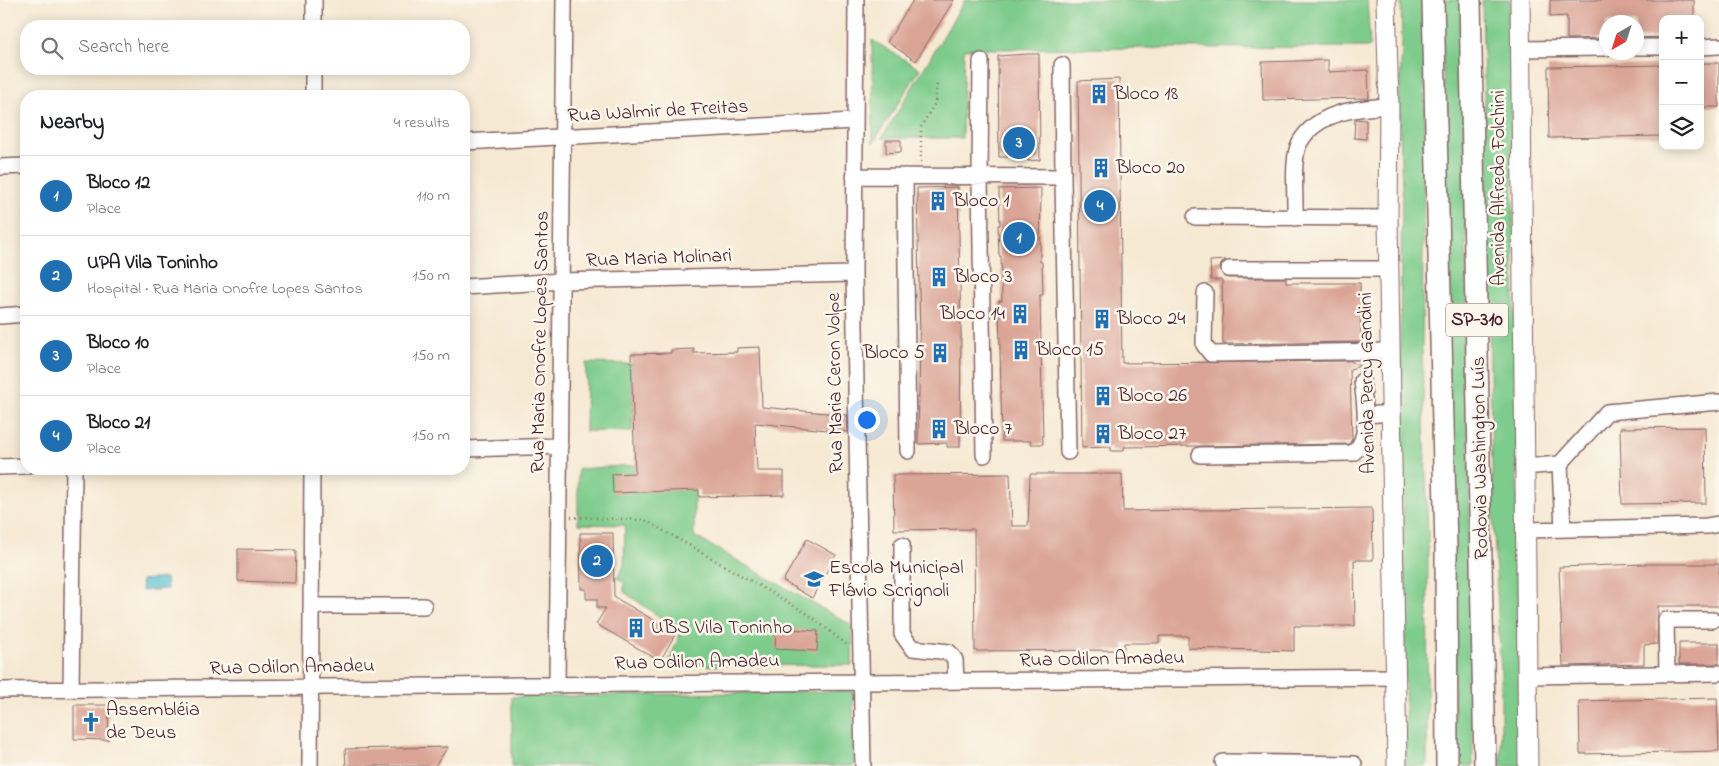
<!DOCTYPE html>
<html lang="en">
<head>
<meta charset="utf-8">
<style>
  body { margin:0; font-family:"Indie Flower",sans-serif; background:#f6f6f6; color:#202124 }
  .controls { position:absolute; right:15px; top:15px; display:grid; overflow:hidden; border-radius:10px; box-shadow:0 2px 12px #0003 }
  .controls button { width:45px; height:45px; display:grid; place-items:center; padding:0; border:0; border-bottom:1px solid #e0e0e0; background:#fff; color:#202124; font:25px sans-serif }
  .compass { position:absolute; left:1599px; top:15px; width:45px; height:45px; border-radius:50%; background:#fff; box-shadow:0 2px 12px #0003; rotate:219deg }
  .you { position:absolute; left:866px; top:419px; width:18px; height:18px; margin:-12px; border:4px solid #fff; border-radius:50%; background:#1a73e8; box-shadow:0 0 0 8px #1a73e833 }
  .badge { display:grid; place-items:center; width:32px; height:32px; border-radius:50%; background:#1f6fb2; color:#fff; font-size:16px; font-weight:700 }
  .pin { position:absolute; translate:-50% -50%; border:2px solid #fff; box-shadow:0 1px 5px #0006 }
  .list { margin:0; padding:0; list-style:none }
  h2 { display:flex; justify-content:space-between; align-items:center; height:65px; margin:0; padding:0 20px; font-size:21px }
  h2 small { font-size:16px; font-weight:400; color:#757577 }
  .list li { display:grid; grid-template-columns:32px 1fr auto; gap:15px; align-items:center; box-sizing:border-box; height:80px; padding:0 20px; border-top:1px solid #e0e0e0 }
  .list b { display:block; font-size:19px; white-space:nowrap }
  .list p { margin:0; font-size:16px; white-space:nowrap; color:#757577 }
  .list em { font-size:16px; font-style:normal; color:#757577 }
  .icon { flex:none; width:28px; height:28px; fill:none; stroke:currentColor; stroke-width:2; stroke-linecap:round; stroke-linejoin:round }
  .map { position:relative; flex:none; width:1719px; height:766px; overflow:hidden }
  .search { position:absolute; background:#fff; box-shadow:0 2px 12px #0003; left:20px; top:20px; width:450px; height:55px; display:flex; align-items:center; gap:12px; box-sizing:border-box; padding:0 18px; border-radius:20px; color:#757577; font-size:19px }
  .panel { position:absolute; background:#fff; box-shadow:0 2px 12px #0003; left:20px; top:90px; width:450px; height:385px; border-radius:20px }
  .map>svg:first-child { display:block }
</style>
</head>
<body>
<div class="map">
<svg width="1719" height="766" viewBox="0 0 1719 766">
  <rect width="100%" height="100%" fill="#fbf7ec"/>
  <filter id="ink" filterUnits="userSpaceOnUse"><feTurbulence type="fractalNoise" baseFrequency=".02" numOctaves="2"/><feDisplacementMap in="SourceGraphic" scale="10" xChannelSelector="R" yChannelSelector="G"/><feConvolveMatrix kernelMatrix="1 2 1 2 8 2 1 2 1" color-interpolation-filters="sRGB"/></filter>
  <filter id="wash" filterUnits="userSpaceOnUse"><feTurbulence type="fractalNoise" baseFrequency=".0096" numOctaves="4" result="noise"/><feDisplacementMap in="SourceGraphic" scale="20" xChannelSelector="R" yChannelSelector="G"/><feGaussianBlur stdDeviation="1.12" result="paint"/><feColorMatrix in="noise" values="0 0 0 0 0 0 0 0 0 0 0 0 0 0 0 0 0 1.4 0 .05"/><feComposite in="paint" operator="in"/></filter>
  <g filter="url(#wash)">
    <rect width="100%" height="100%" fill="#f6e9d3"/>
    <path fill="#7ecc8c" stroke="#64765c" d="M965,0H1367L1370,47L964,49L962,138H882Z
      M1401,0H1422L1425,61L1422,349L1428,536L1427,766H1406L1402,372L1400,345L1402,189L1399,103L1402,44Z
      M1442,0H1463L1473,766H1455Z
      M1482,0H1510L1521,766H1501V672L1493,512Z
      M872,40L920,69L873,143Z
      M586,363L633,364L632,432L585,431Z
      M694,461V536L853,626L852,665L667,666L681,632L624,592V582L617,578L624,566L625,525L578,524V469Z
      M853,691L854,766H512V697Z"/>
    <path fill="#56c1d1" stroke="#50707e" d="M166,578L167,589L142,591L141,580Z"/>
    <g id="blocks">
      <path fill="#daa496" d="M913,0H954L916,61L887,42Z
        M1550,0H1694V19H1663V37L1636,38V22H1606V38L1567,39V16L1550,17Z
        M1028,54H1039L1040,160L1028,161V157H999L998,56Z
        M1328,60V72L1368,70L1369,98L1263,100L1262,62Z
        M1700,63H1719V107H1700Z
        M1663,65V136L1549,138L1548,67Z
        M1119,79L1122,363L1350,361L1361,366L1350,369L1352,439L1349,444L1124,447V451H1111V447L1082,448L1078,81Z
        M1355,119L1366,120V139L1354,138Z
        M886,140H901V152L886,153Z
        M958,187L961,334L960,447H947V443L918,444L920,341L917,188Z
        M1041,188L1040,262H1042L1043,295H1040L1043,444H1031V441H1002L999,301H1002L1001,256H999L998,225H1000L999,189Z
        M1226,260L1221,264L1220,269L1224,277L1229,278H1286V283H1360L1361,342L1223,344L1222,280H1211L1210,261Z
        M760,347L762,407L847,415L848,432L755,423L757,471H784V495L699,497V490L613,493L612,474L635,473L631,354L671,353V350L694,349V353L737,352V348Z
        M1705,427L1706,503L1622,504L1620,428Z
        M1010,474L1012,526H1028L1030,474H1122L1123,511L1372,508L1373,560H1354L1355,626H1294V651L1188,648V636H1159V643H1124V650L975,651L974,529L894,530L893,475Z
        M580,533H613L614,597L676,633L660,661L596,624L606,608H597V599H586V589H581Z
        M807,539L836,555L812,598L783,581Z
        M238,549L296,550L295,583L238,581Z
        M1644,564H1719V606H1658L1657,644L1644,645V664L1563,666L1559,567Z
        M776,628L818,631L817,651L775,649Z
        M1679,643H1719V664H1679Z
        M1717,698L1719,751L1580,754L1579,701Z
        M74,705H109L108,740L74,739Z
        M448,747L435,766H346L345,749Z"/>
    </g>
  </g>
  <g filter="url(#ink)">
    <use href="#blocks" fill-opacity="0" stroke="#866666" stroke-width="1"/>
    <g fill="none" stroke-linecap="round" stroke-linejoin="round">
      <defs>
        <path id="minor" d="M856,0L854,274L863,766
          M314,26V0
          M1636,47H1663
          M1700,47L1719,46
          M1520,49L1606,48
          M981,61L980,177L984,455
          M1062,65L1063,177
          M313,96V69
          M464,142L854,121
          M0,167L26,166
          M854,176L1063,177L1068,452
          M905,176L908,451
          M1195,217L1388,218
          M1295,218C1296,198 1291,158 1300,142C1318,111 1358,108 1389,106
          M1229,269H1389
          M464,287L562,281L854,274
          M1205,293L1204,345L1211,354L1390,351
          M0,316L26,314
          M1366,415L1391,413
          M464,449L560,446
          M1200,455L1353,453C1372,438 1364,401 1362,381
          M0,467L26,466
          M1523,467L1560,464
          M1563,529L1560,464L1607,412L1719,402
          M1524,530L1707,526L1719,524
          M902,545V634L912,648L949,652L955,660L956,681
          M311,606H424
          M1667,673L1666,620H1713
          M1527,676L1719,673
          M557,685L564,0
          M0,690L1395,677
          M71,690L74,469
          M1223,762L1354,764V766
          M310,766L312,469"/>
        <path id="major" d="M1386,0L1389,106L1388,218L1397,766
          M1520,0L1528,766"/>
        <path id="highway" d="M1433,0L1446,550L1447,766
          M1470,0L1485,766"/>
      </defs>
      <use href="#minor" stroke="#866666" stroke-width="18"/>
      <use href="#major" stroke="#866666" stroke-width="21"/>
      <use href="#highway" stroke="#866666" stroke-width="24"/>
      <path stroke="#866666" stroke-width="2.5" stroke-dasharray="1 4" stroke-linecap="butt" d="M921,162V127L935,103L937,82
        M571,517L645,520L808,614L847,645"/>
      <use href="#minor" stroke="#fff" stroke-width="15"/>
      <use href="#major" stroke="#fff" stroke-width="19"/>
      <use href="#highway" stroke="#fff" stroke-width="21"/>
    </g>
  </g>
  <defs>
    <symbol id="building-bare" viewBox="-9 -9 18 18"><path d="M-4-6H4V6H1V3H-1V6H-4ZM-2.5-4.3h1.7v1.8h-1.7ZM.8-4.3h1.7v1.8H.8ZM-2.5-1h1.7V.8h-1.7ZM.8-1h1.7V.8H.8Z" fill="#1f6fb2" stroke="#fbf7ec" stroke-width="2.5" paint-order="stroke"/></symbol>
    <symbol id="school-bare" viewBox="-9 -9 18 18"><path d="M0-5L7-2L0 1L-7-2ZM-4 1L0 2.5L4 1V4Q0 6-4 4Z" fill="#1f6fb2" stroke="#fbf7ec" stroke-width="2.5" paint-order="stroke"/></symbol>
    <symbol id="church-bare" viewBox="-9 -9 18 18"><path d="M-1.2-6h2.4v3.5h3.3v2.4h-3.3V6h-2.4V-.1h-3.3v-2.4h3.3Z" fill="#1f6fb2" stroke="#fbf7ec" stroke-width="2.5" paint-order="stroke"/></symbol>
  </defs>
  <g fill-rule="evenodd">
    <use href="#building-bare" x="1085" y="80" width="28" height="28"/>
    <use href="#building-bare" x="1087" y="154" width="28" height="28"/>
    <use href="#building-bare" x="924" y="187" width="28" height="28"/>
    <use href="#building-bare" x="925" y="263" width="28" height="28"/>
    <use href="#building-bare" x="1006" y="300" width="28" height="28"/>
    <use href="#building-bare" x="1088" y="305" width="28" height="28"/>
    <use href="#building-bare" x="1007" y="336" width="28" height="28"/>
    <use href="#building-bare" x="926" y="339" width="28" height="28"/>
    <use href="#building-bare" x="1089" y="382" width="28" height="28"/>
    <use href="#building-bare" x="925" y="415" width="28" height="28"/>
    <use href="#building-bare" x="1089" y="420" width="28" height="28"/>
    <use href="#school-bare" x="800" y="565" width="28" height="28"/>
    <use href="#building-bare" x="622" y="614" width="28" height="28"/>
    <use href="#church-bare" x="77" y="708" width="28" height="28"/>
  </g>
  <g text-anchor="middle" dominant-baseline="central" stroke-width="5" stroke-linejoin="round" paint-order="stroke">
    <rect fill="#fbf7ec" stroke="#7f6065" stroke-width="1" x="1446" y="303.5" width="62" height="33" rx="4"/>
    <g font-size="19" font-weight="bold" fill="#4a1f2b">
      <text x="1477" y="320">SP-310</text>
    </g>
    <g font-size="20" fill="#4a1f2b" stroke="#fbf7ec" text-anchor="start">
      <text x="1114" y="94">Bloco 18</text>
      <text x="1116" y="168">Bloco 20</text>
      <text x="953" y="201">Bloco 1</text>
      <text x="954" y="277">Bloco 3</text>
      <text x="1005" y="314" text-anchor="end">Bloco 14</text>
      <text x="1117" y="319">Bloco 24</text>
      <text x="1036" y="350">Bloco 15</text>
      <text x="925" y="353" text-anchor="end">Bloco 5</text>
      <text x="1118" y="396">Bloco 26</text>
      <text x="954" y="429">Bloco 7</text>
      <text x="1118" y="434">Bloco 27</text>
      <text x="829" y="568">Escola Municipal<tspan x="829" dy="23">Flávio Scrignoli</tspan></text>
      <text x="651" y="628">UBS Vila Toninho</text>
      <text x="106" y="710">Assembléia<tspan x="106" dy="23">de Deus</tspan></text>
    </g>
    <g font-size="20" fill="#4a1f2b" stroke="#fbf7ec">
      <text transform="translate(658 112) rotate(-3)">Rua Walmir de Freitas</text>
      <text transform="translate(1499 188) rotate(-90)">Avenida Alfredo Folchini</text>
      <text transform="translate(659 259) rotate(-2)">Rua Maria Molinari</text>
      <text transform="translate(541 342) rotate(-89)">Rua Maria Onofre Lopes Santos</text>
      <text transform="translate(836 383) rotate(-91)">Rua Maria Ceron Volpe</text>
      <text transform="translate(1368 383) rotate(-91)">Avenida Percy Gandini</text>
      <text transform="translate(1481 458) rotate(-91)">Rodovia Washington Luís</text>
      <text transform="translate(1102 660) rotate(-1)">Rua Odilon Amadeu</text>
      <text transform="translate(697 663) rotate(-1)">Rua Odilon Amadeu</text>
      <text transform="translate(292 668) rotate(-1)">Rua Odilon Amadeu</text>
    </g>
  </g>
</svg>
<div class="controls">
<button>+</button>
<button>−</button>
<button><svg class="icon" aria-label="layers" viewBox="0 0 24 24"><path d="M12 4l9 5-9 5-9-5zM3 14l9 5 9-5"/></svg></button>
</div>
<svg class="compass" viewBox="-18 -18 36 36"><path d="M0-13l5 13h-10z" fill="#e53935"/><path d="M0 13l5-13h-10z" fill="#757577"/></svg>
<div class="you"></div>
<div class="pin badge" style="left:1019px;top:238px">1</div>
<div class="pin badge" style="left:597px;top:561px">2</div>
<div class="pin badge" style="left:1019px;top:143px">3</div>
<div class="pin badge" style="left:1100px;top:206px">4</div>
<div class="search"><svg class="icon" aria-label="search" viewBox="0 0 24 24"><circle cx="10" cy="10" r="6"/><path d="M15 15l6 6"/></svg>Search here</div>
<section class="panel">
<h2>Nearby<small>4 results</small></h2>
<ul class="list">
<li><span class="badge">1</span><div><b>Bloco 12</b><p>Place</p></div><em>110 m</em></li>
<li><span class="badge">2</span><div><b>UPA Vila Toninho</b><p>Hospital · Rua Maria Onofre Lopes Santos</p></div><em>150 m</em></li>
<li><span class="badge">3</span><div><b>Bloco 10</b><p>Place</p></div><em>150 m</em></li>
<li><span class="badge">4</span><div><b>Bloco 21</b><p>Place</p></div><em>150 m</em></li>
</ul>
</section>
</div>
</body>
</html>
